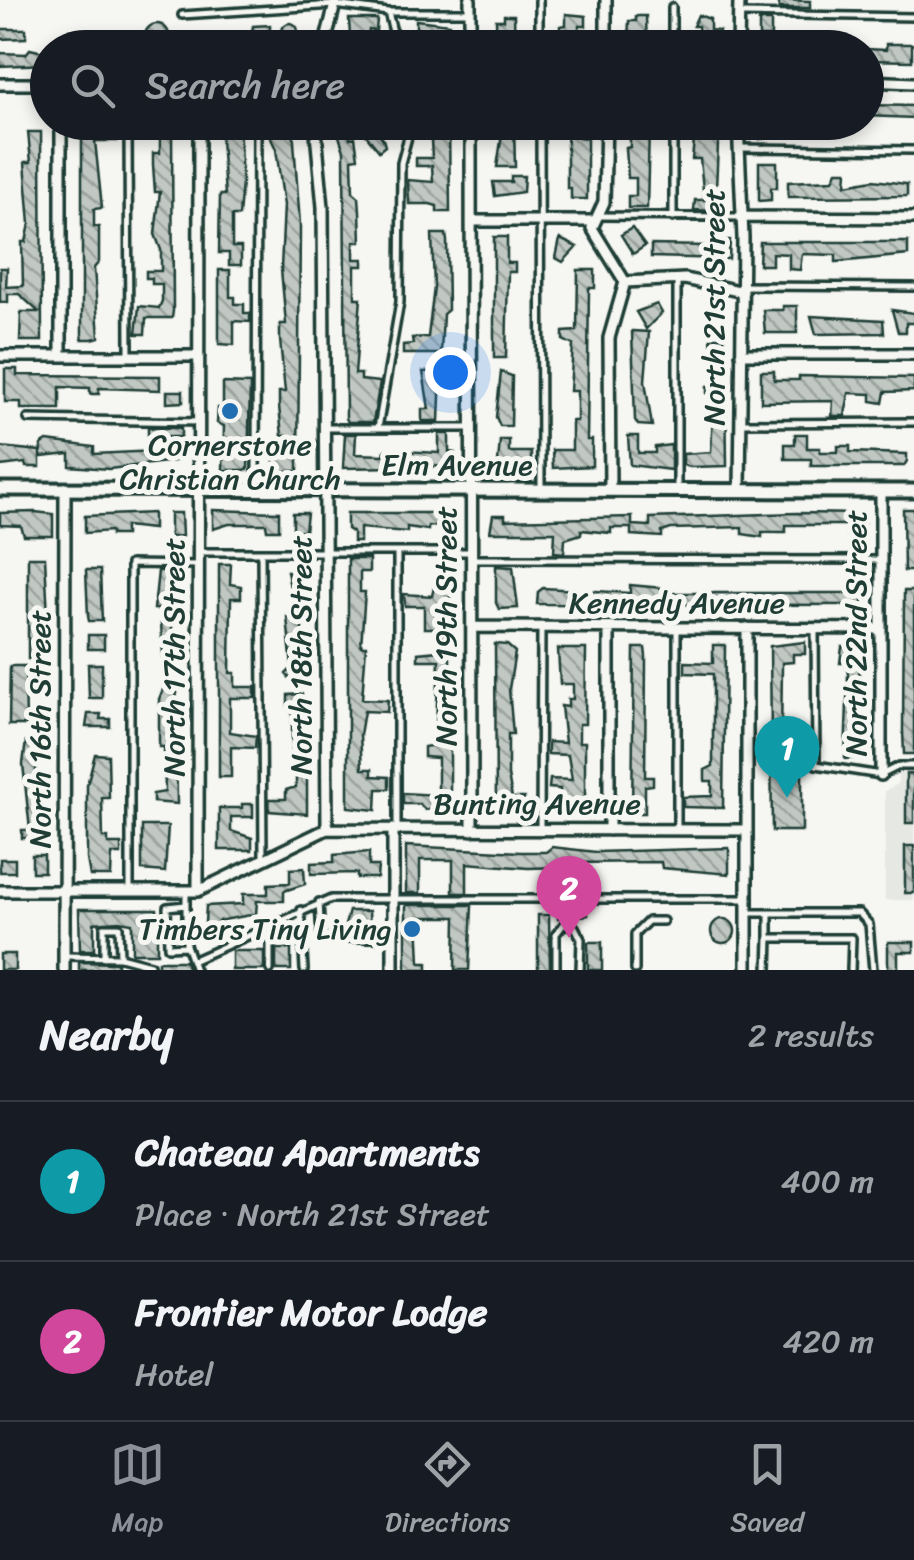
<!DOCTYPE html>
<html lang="en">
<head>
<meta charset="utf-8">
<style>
  body { margin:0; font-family:Sriracha,sans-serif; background:#242831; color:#f1f3f6 }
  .you { position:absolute; left:450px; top:372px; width:35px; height:35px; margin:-25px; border:8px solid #fff; border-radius:50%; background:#1a73e8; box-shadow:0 0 0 15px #1a73e833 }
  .badge { display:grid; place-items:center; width:65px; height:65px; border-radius:50%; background:#8c9099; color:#fff; font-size:32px; font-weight:700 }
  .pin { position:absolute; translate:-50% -82px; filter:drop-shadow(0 2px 5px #0008) }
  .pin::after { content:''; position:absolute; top:52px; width:35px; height:30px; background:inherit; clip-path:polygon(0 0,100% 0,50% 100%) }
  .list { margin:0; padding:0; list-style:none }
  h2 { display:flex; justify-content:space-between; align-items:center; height:130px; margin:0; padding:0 40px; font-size:42px }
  h2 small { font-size:32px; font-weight:400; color:#9ea1a6 }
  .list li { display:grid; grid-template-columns:65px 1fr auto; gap:30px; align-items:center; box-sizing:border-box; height:160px; padding:0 40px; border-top:2px solid #363941 }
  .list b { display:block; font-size:38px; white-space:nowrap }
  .list p { margin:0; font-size:32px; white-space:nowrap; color:#9ea1a6 }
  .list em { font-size:32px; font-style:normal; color:#9ea1a6 }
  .icon { flex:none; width:55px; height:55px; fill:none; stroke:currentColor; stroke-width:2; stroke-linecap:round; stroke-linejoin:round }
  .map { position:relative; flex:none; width:914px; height:970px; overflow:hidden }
  .search { position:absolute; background:#171b24; box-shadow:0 5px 15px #0003; left:30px; right:30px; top:30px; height:110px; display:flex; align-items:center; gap:25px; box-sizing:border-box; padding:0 35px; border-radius:55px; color:#9ea1a6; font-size:38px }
  .sheet { height:450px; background:#171b24 }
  nav { display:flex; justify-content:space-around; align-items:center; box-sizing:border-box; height:140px; border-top:2px solid #363941; background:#171b24; font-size:28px; color:#9ea1a6 }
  nav a { display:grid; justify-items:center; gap:5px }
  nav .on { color:#8c9099 }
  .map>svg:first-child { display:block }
</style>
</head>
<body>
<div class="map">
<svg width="914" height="970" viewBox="0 0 914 970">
  <defs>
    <pattern id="building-back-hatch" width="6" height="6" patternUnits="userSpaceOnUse" patternTransform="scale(2.5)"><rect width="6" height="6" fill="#c1c8c3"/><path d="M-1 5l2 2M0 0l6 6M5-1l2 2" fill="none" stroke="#9ca49f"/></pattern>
  </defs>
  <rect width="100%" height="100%" fill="#f6f6f2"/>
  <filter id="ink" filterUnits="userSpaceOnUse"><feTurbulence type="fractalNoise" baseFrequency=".01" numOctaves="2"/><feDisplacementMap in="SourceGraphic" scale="20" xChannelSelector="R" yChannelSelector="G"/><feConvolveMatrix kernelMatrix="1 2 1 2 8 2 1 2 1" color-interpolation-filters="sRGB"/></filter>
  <g filter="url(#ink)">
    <path fill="#e6e8e4" d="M898,773H914V900H885V791L898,784Z"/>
    <path fill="url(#building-back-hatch)" stroke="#1f3d34" stroke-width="2.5" d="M779,0L810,1V8H779Z
      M566,14L586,16V26H579V48H560V26L566,25Z
      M504,15H514L515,48H497L496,20H504Z
      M698,15L710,19V30L719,31L718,48H700L698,26H693Z
      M636,16H646L647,48H636V39H628L629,21H636Z
      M349,19H377L376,31L369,30L368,37H350Z
      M416,20L450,24V48L426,46L425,30H416Z
      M759,21H771V37H759Z
      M282 31a8 8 0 1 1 16 0a8 8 0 1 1-16 0Z
      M145 36a12 12 0 1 1 24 0a12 12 0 1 1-24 0Z
      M270,25V38L259,39V47H249L253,26Z
      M1,29H26V38L1,39Z
      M886,44H912V61L866,60V49L886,50Z
      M30,49L48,53V64L0,66V53L26,54Z
      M866,105L914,106V118L866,116Z
      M82,122H92V129H117V141H95L102,208L94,209V227H99V262L94,268L99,337L92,339H82Z
      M239,122L242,182L239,216H232V247H241V265H229V253H219L220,195H225L220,125Z
      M277,122H289L293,128L300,224L298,471H279V465H274V455H288V436H282L279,406V392H285L280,340V324H286L281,269L284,205L276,149L267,130L277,129Z
      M430,122H449L450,212H437V206L430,204H409L408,180L433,182L432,166H416V158H432Z
      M636,122H648L649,128L647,208H628V196H636V178H628L626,148L630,147V126Z
      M700,122H719L715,211L694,210L695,200H704L700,159H692L694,141H700Z
      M760,123L784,128V135L760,139Z
      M514,124L515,167H497L502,134H495V125Z
      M160,126H171L172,131L173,311L172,318H146L145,334H136L139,306L159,308L162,301V284H152V278H146V271H161V250L155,234L160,192H155L153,165V153H160Z
      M375,128L383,139L385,146L379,151L366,135Z
      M567,130H579V138H587V199H571V188H567Z
      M349,131L350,138L355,137L358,158L352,159L353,192L359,197L360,211L361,242H354V259H363V266H355V298H361L355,374H361V380L380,382L373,422H348L346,418L344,151L338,133Z
      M28,132H41L42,341H20L21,312H39L19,294H8V302H0V268H7L6,287L23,286L22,242H26L30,224L25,162H31Z
      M759,162H777V188H771V200L759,201Z
      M837,171H847L846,185L873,180L907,184V196L788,197V182L833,180Z
      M511,176H524L523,192L495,196L493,182H511Z
      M632,228L645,246L633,254L621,235Z
      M432,234H446L447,241L448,310L443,314L441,354H403V345L413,344L412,338L428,337L434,287Z
      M494,237H507V263H515V272H508L506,358H494Z
      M560,239L577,247L563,262L556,258Z
      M730,240L729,259L651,257V245L711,246V241Z
      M760,242H908V255L836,262V255L802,254L800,270L789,269V254L772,253V265H759Z
      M219,270H230V297H235V304H244V313H250V322L234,321V345L219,344Z
      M578,270H595V288H589L587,440H592V466L553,468L552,450H572V421H577V391H570L573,345L563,340V332L577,331Z
      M657,304L662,313L646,329L636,312Z
      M783,306H797V333H765L763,310H783Z
      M892,310L914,313V323H906V332H898Z
      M811,316L883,320L884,333L816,334Z
      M632,331L649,332L645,381L652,426L638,425L635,420Z
      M711,337H724L726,372H713Z
      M5,369H17V375L160,376V390L99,388V394H90V388L60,387V409H21V402H5Z
      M441,371L439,421H422V409H429L423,372Z
      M761,371H774V380H799V376L914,378V391L885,392L883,403L871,401V394L849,393L845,416H832L833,401L761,402Z
      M501,372L512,376L511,426H500L496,417Z
      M223,383L250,384L248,470H223L224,426L217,423L218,408H223Z
      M707,386H726L727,466L690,467L683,465V454L711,452L714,393H707Z
      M167,391H183V402L167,403Z
      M148,428H181V437H148Z
      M345,434H356L355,454L384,455L385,450L439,453V434H449V452L455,453V466L343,468Z
      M795,434H807V448H820V452H838V446H850V452L907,454V461L904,466H811V459H785V444H795Z
      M628,436H638V453H655V447L671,445V470L630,465Z
      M500,440H509V452H531V467L498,463Z
      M47,441L94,447V454L175,450V461L109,469L70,466V454L41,457V445Z
      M0,447L40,451V467H26L25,463L0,466Z
      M903,509H914V571H904Z
      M213,510L279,512V530H267L266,524H229L213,529Z
      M35,512L53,514V536H24L21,526L0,525V513Z
      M153,513V529L125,526V535H111V531L85,533V516Z
      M170,513H181L182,536L170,537Z
      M293,513H307L305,531H293Z
      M347,513H448L456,520L454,543L443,542L444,527L428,526V530L407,527V532L360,528V542H353V533L347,529Z
      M797,513L864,514V526H860V534H847V525H786V532H762V537L742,534V527L671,529L662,532V537L631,535V528H611V533L581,530V534L565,539L564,553L554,552L555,532H490L493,515H505V520L632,517V525L650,526V518Z
      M28,557H45L48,617L43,659H28Z
      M348,559H369V572H360V592H365L361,646H366L362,699L388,700L387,712L364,711L360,735L362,769H372V776L389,777V789H377L376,810L348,807Z
      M292,562H302L300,592H306L307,605H296V593H291L287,571H292Z
      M219,564H231L230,584L241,586V598H231L230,673H235V687H255V698H230V732L256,736L255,748L231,747V777H219Z
      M439,565H450V807L425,810L420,804H403V793L438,795V758L424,757V747L435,745L439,660H418V653L438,651L439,633L438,628H424V606H405L404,594L432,596Z
      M496,566L513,567L518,608L499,609L496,603Z
      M86,570H100L102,621H89L88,616Z
      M158,571H178L175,610L154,609Z
      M630,585L662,588V593H854V585H864V597L862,605L537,604L538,592L543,588L630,593Z
      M904,591H914V754H904L903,731Z
      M287,617H302V681H292L286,674L292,668Z
      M161,624H172V633H177L179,678L176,700H172V714H176L177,804L153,802V794L165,792L164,747H159V699L165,685Z
      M88,635H104V649H88Z
      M805,642V654H793V662L782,663L781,746L785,749L786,766H802V831H772L770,646Z
      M495,644L507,645L515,652L509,689L513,734H508V775L512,798H524V810H496Z
      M713,645H725L723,808L683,807V797L712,796V781H705V770L713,766V674L685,673V662L713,663Z
      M842,647H860L857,758L845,759L848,674L846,663H840Z
      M634,648H645L646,656L645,777H653V785L645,786V813H632Z
      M558,649H586L585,724H579V742H585V810H560V789L549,788L550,779L572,780L568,755L548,754V742L565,743L561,706L568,707V699H573V684H560Z
      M88,664H102V698H89Z
      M10,666H25L26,725H9Z
      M302,694L305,757L304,761H292V706H288V695Z
      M88,714H101L100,719H110V727H86Z
      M32,734H43L44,759H36V775H44V838H22V830H30L23,764L26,741H32Z
      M95,754L108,755L109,798H102L103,838H108V844H121V854H112L111,876H90L87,859V785Z
      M906,774H914V823H906Z
      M296,777H307V814L269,811V799H286V790L296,787Z
      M242,804H253V817H231V831L252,838V850H219V808H242Z
      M142,826H168L165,872L142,870Z
      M406,846L520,852H546L552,847L596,852L729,848V874L662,868L661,862L567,863L564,867L528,868L467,863V893H453V860H420V893H406Z
      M905,846H914V893H905Z
      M369,852V866H378L377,878H357V873L311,874V863L334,862V855Z
      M32,855H44V872H32Z
      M0,859H15V872H0Z
      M304,868L305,884L284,891V901H257L256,914L218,921V939H204L206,906L243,904V894H268V884L290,883V869Z
      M406,905H472L469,970H455L456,917H418L420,963H427V970H406Z
      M558,907H588V915L558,918Z
      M79,909H157V953H132V923L119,921L94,923V950H80Z
      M349,911H369L370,932H343Z
      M538,915H549L550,970H538Z
      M711 931a12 12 0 1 1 24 0a12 12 0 1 1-24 0Z
      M588,942H602V970H588Z
      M888,942H914V952H898V970H888Z
      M276,949H291V970H276Z
      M232,951H264V970H232Z
      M0,954H15V970H0Z
      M158,961H185L188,970H158Z
      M79,962L117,963V970H79Z"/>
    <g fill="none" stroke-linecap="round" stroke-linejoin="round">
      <defs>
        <path id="service" d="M539,0V48
          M672,7V48
          M388,12L397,48
          M739,14L914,17
          M182,15L335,5L388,12H470
          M128,122L129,356
          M540,122L541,489
          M673,122V218
          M741,148L914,150
          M599,216L741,217
          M677,282V491
          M743,286L914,287
          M28,419L199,422
          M743,423L914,422
          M325,428H469
          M378,428L400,302L401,163L412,122
          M256,487L257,122
          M199,552H471
          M261,552L263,859
          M397,552V829
          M471,559L881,560
          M677,628V830
          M815,630L816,765L881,775L899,766H914
          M540,830L541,628
          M130,891V564L199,565
          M186,891V945L195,970
          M319,902L321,938H377
          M186,905L167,907L168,947L186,946
          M301,910L304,970
          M748,913H859L869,924L873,970
          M769,938V914
          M65,956L120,957L150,965V970
          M104,957V927H119L120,957
          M194,960L331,899H747
          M270,970V939L302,920
          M556,970V934L564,924L575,927L581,939L580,970
          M635,970V934L648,921H663
          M768,970L769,938H852L851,970"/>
        <path id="minor" d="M470,0V48
          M324,48L336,0
          M606,48V0
          M738,48L739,0
          M866,81L914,83
          M0,84H48
          M61,122V356
          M315,122L323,207L327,829
          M471,122L472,830
          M606,122L604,202L592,228L625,282L609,338L610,490
          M738,122L743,238L740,491
          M741,217L914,218
          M471,221H592
          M625,282L685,279L743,292
          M741,354H914
          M0,356H199
          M881,491V775
          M472,627L881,629
          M393,829V970
          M609,830V628
          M0,891H198L327,829L747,830
          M198,891L199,122
          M64,970L65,488
          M747,970V628"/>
        <path id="tertiary" d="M0,489L914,491"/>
      </defs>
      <use href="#service" stroke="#1f3d34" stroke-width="12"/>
      <use href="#minor" stroke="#1f3d34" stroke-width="16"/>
      <use href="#tertiary" stroke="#1f3d34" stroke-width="19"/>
      <use href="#service" stroke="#f6f6f2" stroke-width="5"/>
      <use href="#minor" stroke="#f6f6f2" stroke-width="9"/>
      <use href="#tertiary" stroke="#f6f6f2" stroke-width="11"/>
    </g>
  </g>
  <g fill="#1f6fb2" stroke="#f6f6f2" stroke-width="4">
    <circle cx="230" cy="411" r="10"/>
    <circle cx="412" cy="929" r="10"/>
  </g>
  <g text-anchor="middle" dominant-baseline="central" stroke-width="10" stroke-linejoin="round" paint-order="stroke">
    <g font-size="30" fill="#1f3d34" stroke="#f6f6f2">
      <text transform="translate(714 307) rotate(-90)">North 21st Street</text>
      <text x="457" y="465">Elm Avenue</text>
      <text x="677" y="603">Kennedy Avenue</text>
      <text transform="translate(446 626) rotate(-90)">North 19th Street</text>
      <text transform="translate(856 633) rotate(-90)">North 22nd Street</text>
      <text transform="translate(301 655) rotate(-90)">North 18th Street</text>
      <text transform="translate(174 657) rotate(-90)">North 17th Street</text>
      <text transform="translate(40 729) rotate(-90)">North 16th Street</text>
      <text x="537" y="804">Bunting Avenue</text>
    </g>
    <g font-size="30" fill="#1f3d34" stroke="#f6f6f2">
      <text x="230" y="445">Cornerstone<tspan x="230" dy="34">Christian Church</tspan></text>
      <text x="392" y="929" text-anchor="end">Timbers Tiny Living</text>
    </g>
  </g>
</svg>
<div class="you"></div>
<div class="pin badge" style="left:787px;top:798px;background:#0f9aa8">1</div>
<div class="pin badge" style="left:569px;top:938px;background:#d1479c">2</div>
<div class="search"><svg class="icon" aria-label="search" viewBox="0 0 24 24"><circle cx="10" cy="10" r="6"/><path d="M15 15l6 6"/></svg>Search here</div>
</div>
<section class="sheet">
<h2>Nearby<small>2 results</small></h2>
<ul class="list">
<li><span class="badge" style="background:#0f9aa8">1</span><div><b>Chateau Apartments</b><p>Place · North 21st Street</p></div><em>400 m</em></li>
<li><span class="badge" style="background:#d1479c">2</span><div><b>Frontier Motor Lodge</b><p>Hotel</p></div><em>420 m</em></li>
</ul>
</section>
<nav>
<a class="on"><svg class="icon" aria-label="map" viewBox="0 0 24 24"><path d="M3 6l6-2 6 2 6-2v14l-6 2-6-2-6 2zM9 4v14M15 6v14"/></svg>Map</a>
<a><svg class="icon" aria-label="directions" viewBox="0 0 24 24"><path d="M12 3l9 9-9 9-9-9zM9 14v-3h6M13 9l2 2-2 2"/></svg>Directions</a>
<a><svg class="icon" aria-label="saved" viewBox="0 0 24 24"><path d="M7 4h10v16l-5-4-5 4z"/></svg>Saved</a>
</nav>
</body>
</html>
